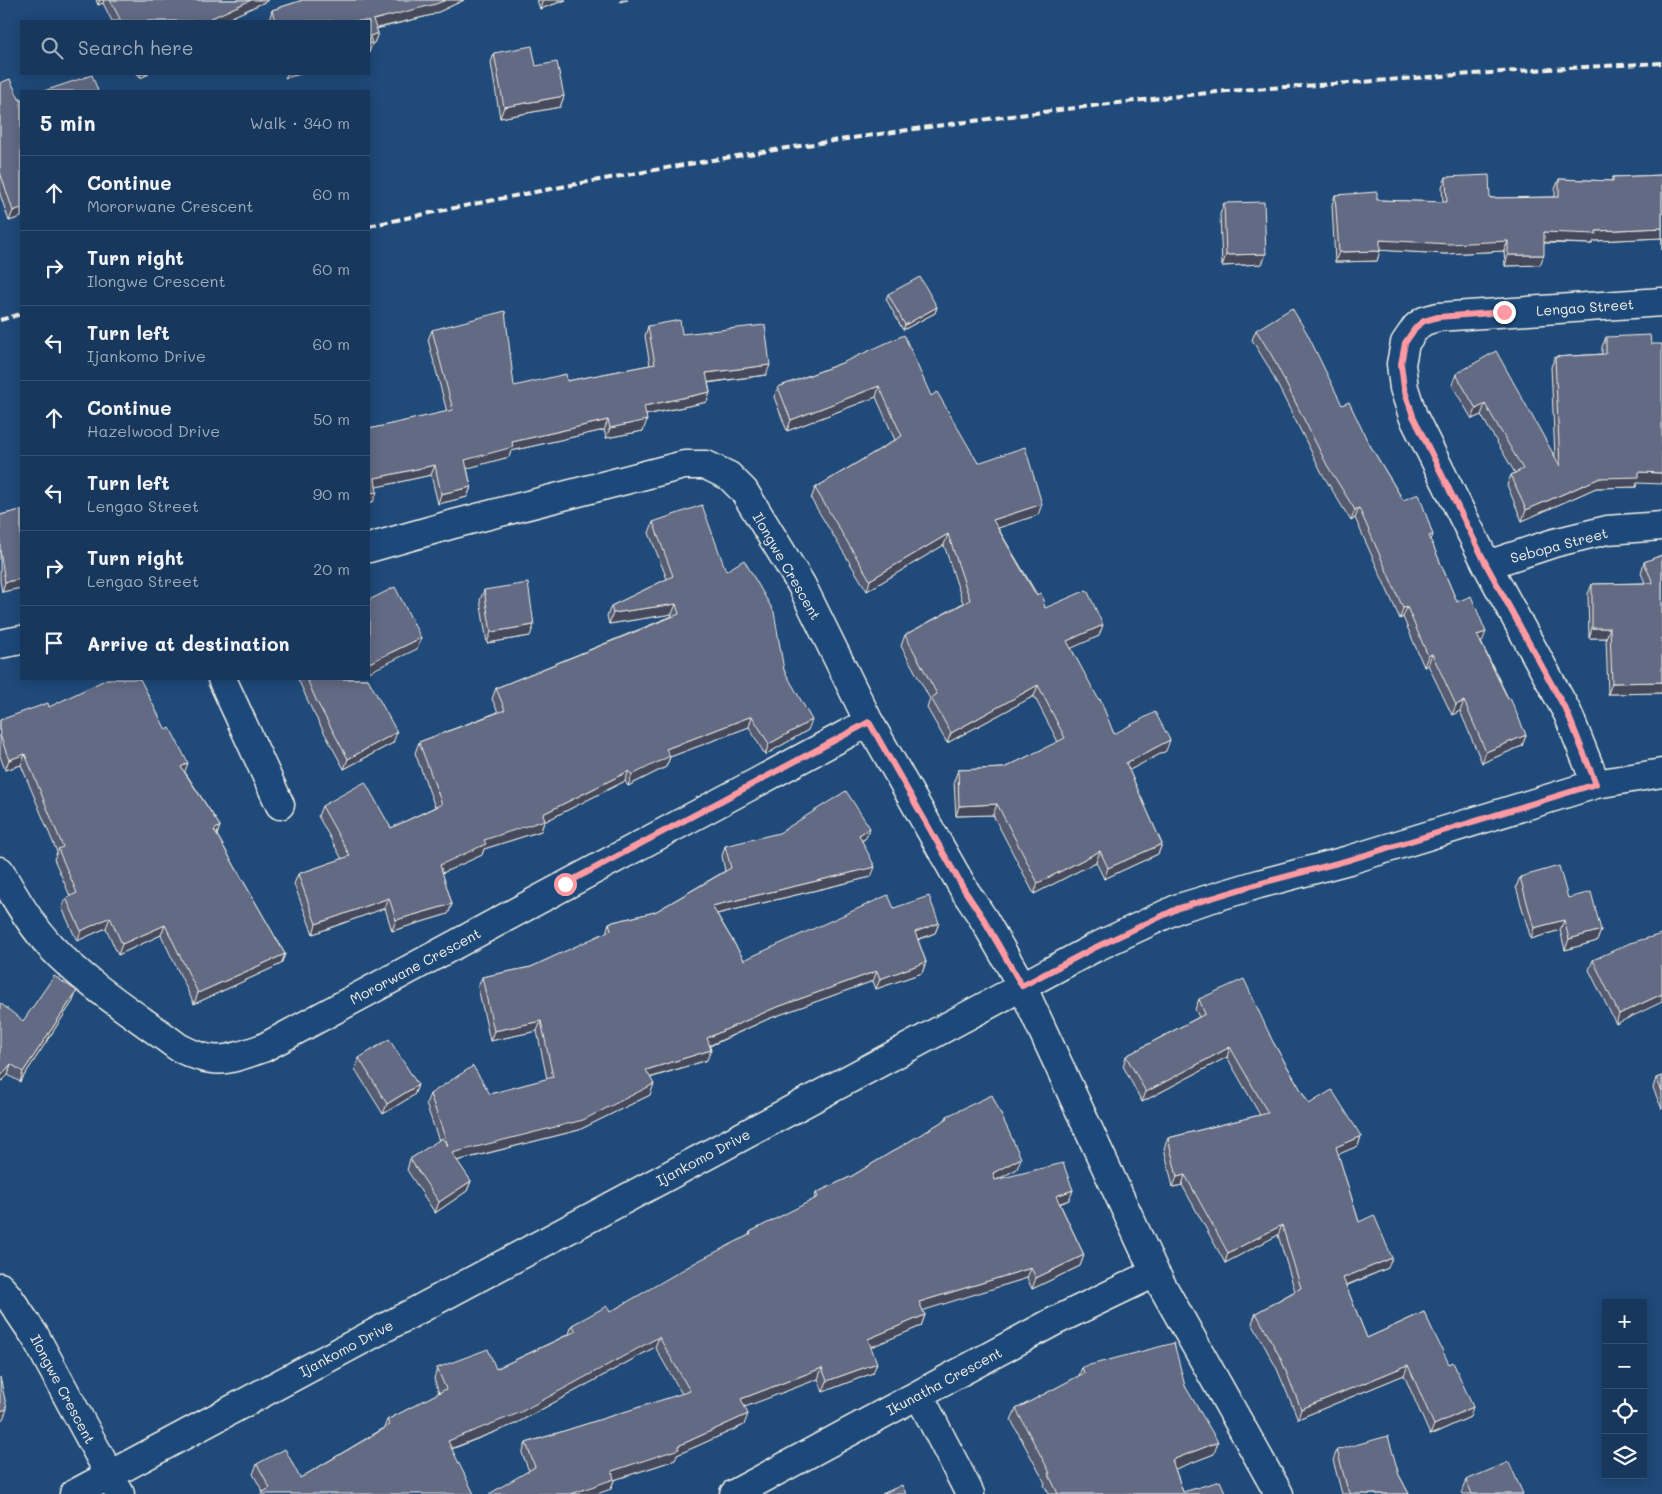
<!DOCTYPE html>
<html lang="en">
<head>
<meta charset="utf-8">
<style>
  body { margin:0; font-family:Mali,sans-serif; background:#203f62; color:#f1f3f6 }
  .controls { position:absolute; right:15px; bottom:15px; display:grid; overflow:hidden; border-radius:0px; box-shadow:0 2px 12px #0003 }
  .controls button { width:45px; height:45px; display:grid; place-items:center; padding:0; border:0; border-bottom:1px solid #365272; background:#17385c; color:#f1f3f6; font:25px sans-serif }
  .stop { position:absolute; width:15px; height:15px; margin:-11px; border:4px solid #ff9aa2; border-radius:50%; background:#fff }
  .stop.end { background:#ff9aa2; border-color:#fff; box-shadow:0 1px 5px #0008 }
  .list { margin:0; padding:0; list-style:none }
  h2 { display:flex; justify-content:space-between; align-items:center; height:65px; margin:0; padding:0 20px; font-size:21px }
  h2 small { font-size:16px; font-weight:400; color:#9eacbb }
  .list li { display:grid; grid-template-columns:32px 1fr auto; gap:15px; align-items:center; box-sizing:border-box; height:75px; padding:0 20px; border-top:1px solid #365272 }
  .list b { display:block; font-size:19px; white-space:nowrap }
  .list p { margin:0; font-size:16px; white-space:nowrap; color:#9eacbb }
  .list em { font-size:16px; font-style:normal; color:#9eacbb }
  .icon { flex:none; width:28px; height:28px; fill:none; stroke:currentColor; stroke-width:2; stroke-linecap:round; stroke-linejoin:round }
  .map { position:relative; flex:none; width:1662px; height:1494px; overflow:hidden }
  .search { position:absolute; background:#17385c; box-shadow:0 2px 12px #0003; left:20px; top:20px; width:350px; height:55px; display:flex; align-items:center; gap:12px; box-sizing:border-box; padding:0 18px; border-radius:0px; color:#9eacbb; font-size:19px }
  .panel { position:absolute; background:#17385c; box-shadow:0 2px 12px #0003; left:20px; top:90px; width:350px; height:590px; border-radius:0px }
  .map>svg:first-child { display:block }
</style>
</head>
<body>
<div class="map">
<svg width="1662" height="1494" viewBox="0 0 1662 1494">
  <rect width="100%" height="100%" fill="#1f4a7a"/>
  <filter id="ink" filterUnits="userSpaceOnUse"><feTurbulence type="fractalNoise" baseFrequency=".02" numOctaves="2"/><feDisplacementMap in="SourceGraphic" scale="10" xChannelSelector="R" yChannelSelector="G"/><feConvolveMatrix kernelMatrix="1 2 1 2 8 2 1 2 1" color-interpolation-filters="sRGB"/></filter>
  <g filter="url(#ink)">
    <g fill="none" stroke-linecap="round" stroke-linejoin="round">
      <defs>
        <path id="street" d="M369,548L450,525L684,465H706L729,476L744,491L801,584L869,722L965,891L983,918L1022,986L1155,1273L1279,1494
          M1487,565L1554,543L1607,530L1662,526
          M0,644L21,640
          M222,679L280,805
          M1596,784L1568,714L1487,565L1413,416L1404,388L1401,364L1405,343L1416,327L1424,321L1438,317L1662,302
          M0,871C14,897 31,925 51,947C86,984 137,1016 178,1047C213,1066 226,1061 263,1048L869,722
          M0,1287L8,1296L35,1336L120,1494
          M919,1395L970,1494
          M74,1494L1094,948L1179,908L1259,884L1349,860L1596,784L1662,773
          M734,1494L1053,1322L1155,1273"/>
      </defs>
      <use href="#street" stroke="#f4f1e8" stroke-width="31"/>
      <use href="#street" stroke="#1f4a7a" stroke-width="28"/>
      <path stroke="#f4f1e8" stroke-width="4" stroke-dasharray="8 4" stroke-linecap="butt" d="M369,226C649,165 932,122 1217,92C1260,88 1304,86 1348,83C1453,75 1557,68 1662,63
        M0,320L21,314"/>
    </g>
    <path fill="#545b72" stroke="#f4f1e8" d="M96,0H269L223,21H112L103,3L98,5Z
      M303,0H464L432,15L376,29L378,33L374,43L372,44L369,21H269L272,10Z
      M537,0H566L540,9Z
      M494,53L536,66L564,96L560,107L500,118L491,63Z
      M137,74H149L140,78Z
      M0,83L19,99H21V217L9,221L0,194Z
      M1662,175V250V238L1594,241L1592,244L1544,243L1540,265L1505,266L1504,251L1445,254L1380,250L1377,261L1335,262L1332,205L1335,195L1377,200L1443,202L1442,187L1446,177L1490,198L1555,197V189L1559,179L1611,181L1613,177Z
      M1224,203L1266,254L1262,264L1222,266L1220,214Z
      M888,294L937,307L935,313L903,330L886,299Z
      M648,326L682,334L766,375L708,383L710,392L707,402L646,415L643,431L606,438L604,430L511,451L509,457L467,468L471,487L467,497L438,504L431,475L376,487L373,502L369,429L447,412L428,340L432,330L514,386L567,381L650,365L645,336Z
      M1256,330L1342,405L1368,442L1403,500L1431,541L1457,602L1482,642H1481L1526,735L1522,746L1482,763L1460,711L1452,715L1428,665L1424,667L1403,617L1400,619L1355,518L1351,521L1323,475L1268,366L1252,340Z
      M1606,337L1637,483L1636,487L1596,488L1522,521L1507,485L1511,475L1515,473L1481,415L1472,419L1452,385L1456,374L1555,457L1551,367L1555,357L1602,354V347Z
      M842,363L931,396L978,463L1038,515L998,528L1045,608L1099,636L1071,648L1114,734L1166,751L1129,770L1162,844L1158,854L1104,879L1096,862L1034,894L993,815L956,816L954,781L958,770L1004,768L1058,742L1034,696L947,743L927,708L930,699L901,646L905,635L963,603L944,545L867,591L811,499L815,488L895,440L876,397L787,431L774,397L778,387Z
      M21,510V588L2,592L0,581V515Z
      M653,522L726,571L784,670L808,730L765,755L749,727L670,757L666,767L628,786L625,781L544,822L541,831L484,849L482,855L442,873L452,904L448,914L392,931L385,908L313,934L294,884L298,874L342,859L318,816L322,806L391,828L435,807L415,753L419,742L498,712L492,699L496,688L672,616V614L609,624L607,616L611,606L667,579L649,533Z
      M1662,555V693L1608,694L1606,638H1589L1588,594L1592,584L1645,583L1641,573L1644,562Z
      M484,590L530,636L487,643L480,600Z
      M298,679H368L393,743L344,769L312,710Z
      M49,707L185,772L220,826L217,835L285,954L281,964L194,1004L161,935L118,955L106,928L77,941L62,908L66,898L70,896L54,859L57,852L21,765L5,770L0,756V720Z
      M866,838L862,841L871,877L717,914L744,960L894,908L939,923L935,933L918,940L926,962L922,973L876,989L873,981L768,1019L710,1046L707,1060L650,1078V1095L579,1130L457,1161L471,1181L467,1191L435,1213L407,1170L410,1159L439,1141L426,1104L430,1094H490L547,1079L537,1031L490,1041L478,987L482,977L531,967L606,933L609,923L655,912L725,871L722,856L725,846Z
      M1520,877L1568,898L1601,930L1597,941L1565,950L1560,930L1531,939L1516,887Z
      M1662,934L1616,1024L1589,970L1593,960Z
      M1199,999L1273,1042L1309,1104L1361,1136L1358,1146L1338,1154L1359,1222L1388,1268L1346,1286L1367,1338L1424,1312L1470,1417L1430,1435L1404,1375L1298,1419L1277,1369L1252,1323L1256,1313L1295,1291L1278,1235L1225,1263L1182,1185L1173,1187L1164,1148L1168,1138L1260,1115L1227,1057L1142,1102L1123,1066L1126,1056L1199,1017L1195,1009Z
      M73,1001L20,1082L8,1075L23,1021Z
      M359,1058L418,1085L414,1095L383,1114L355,1069Z
      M1662,1076V1109L1653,1088L1656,1078Z
      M947,1116L1017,1169L996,1180L1073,1190L1069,1200L1060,1204L1084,1255L1080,1266L1032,1289L1027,1278L922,1310L925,1315L921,1326L871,1347L873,1373L823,1392L818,1379L744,1407V1425L677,1455L675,1460L614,1480L611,1489L529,1471L522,1453L526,1443L682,1394L655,1347L515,1424L452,1449L263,1492L253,1474L257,1464L300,1478L384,1428L387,1420L439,1393L434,1379L437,1368L496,1369L569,1334L572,1325L610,1312L749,1235L750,1232L814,1200L816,1193L852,1176L945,1120Z
      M1082,1367L1185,1386L1214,1454L1175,1469L1183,1492L1226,1494H1049L1044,1485L1045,1483L1011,1420L1016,1409L1079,1376Z
      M1337,1450L1399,1475L1409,1494H1342L1333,1460Z
      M1466,1480L1523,1494H1463L1462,1491Z"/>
    <path fill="#454a5c" stroke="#f4f1e8" d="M100,0H104L103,3L98,5Z
      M251,0H269L223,21H205Z
      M446,0H464L432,15L369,30L373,20Z
      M543,0H566L540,9Z
      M621,0H628L620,2Z
      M378,33L374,43L372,44L369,53V39L370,36Z
      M141,74H149L140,78Z
      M287,74H301L285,78Z
      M564,96L560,107L500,118L504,107Z
      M21,208V217L9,221L13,211Z
      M1662,228V238L1594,241L1592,244L1540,242L1544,232L1596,231Z
      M1380,240L1508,241L1504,251L1445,254L1376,250Z
      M1380,251L1377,261L1335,262L1339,252Z
      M1266,254L1262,264L1222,266L1226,255Z
      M1508,255H1544L1540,265L1505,266Z
      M937,307L935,313L903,330L905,325Z
      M770,365L766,375L703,383L706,373Z
      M879,386L876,397L787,431L791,420Z
      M710,392L707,402L640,416L644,406Z
      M1485,404L1481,415L1472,419L1476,409Z
      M608,420L604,430L511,451L509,457L461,470L465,460L512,442Z
      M647,420L643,431L606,438L610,428Z
      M435,465L431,475L372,488L375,478Z
      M1639,472L1662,473V484L1637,483L1636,487L1596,488L1522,521L1526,510L1600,478Z
      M471,487L467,497L438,504L441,494Z
      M377,492L373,502H369V493Z
      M1042,504L1038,515L989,531L993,520Z
      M1359,508L1355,518L1351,521L1355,510Z
      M948,534L944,545L867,591L870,580Z
      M1433,535L1429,545V536Z
      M21,579V588L2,592L5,582Z
      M676,604L672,614L609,624L613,613Z
      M1407,607L1403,617L1400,619L1403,608Z
      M534,625L530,636L487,643L491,632Z
      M1103,625L1099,636L1063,652L1067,641Z
      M1592,628H1610L1606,638H1589Z
      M1486,632L1482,642L1474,646L1477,635Z
      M421,638L417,649L369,672V663Z
      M1432,654L1428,665L1424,667L1428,656Z
      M1662,682V693L1608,694L1612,683Z
      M1038,685L1034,696L947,743L951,733Z
      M1464,701L1460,711L1452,715L1456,705Z
      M752,716L749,727L670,757L666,767L628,786L632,775L666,749Z
      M812,720L808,730L765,755L769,744Z
      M397,732L393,743L344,769L348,759Z
      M1526,735L1522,746L1482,763L1486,752Z
      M1170,740L1166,751L1122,774L1126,763Z
      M25,754L21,765L5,770L9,760Z
      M188,763L184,774L181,767Z
      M629,771L625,781L544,822L541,831L484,849L482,855L436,876L440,865L484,840L543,814Z
      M997,804L993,815L956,816L959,806Z
      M220,826L216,837L214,830Z
      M870,828L866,838L855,845L859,835Z
      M1162,844L1158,854L1104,879L1108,868Z
      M1100,851L1096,862L1034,894L1038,883Z
      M875,867L871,877L708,916L712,906Z
      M389,898L385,908L313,934L316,924Z
      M452,904L448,914L392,931L396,920Z
      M110,917L106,928L77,941L81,931Z
      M1564,920L1560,930L1531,939L1534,928Z
      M939,923L935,933L911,942L915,932Z
      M165,925L161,935L118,955L122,944Z
      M1601,930L1597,941L1565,950L1569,939Z
      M285,954L281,964L194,1004L198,993Z
      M926,962L922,973L876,989L880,979Z
      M877,971L873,981L768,1019L704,1048L707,1038L772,1009Z
      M77,991L73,1001L20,1082L23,1072Z
      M1662,994V1002L1616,1024L1619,1014Z
      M541,1021L537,1031L490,1041L494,1031Z
      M1230,1047L1227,1057L1142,1102L1146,1092Z
      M711,1050L707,1060L642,1080L646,1070Z
      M11,1064L8,1075L0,1083V1077Z
      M654,1084L650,1095L579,1130L448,1163L452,1153Z
      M418,1085L414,1095L383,1114L387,1104Z
      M1361,1136L1358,1146L1332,1157L1336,1147Z
      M1021,1158L1017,1169L989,1184L993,1173Z
      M1185,1175L1182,1185L1173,1187L1177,1177Z
      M471,1181L467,1191L435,1213L439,1202Z
      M1073,1190L1069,1200L1052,1206L1056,1196Z
      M1282,1225L1278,1235L1225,1263L1228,1253Z
      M1084,1255L1080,1266L1032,1289L1036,1278Z
      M1392,1258L1388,1268L1339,1288L1343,1278Z
      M1031,1268L1027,1278L915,1313L919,1302Z
      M925,1315L921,1326L864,1350L868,1339Z
      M659,1337L655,1347L515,1424L445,1451L448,1441Z
      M877,1363L873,1373L823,1392L827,1381Z
      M1408,1365L1404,1375L1298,1419L1301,1409Z
      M822,1368L818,1379L737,1410L741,1399Z
      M1473,1407L1470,1417L1430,1435L1434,1425Z
      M7,1409L3,1419L0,1420V1411Z
      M748,1414L744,1425L677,1455L675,1460L614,1480L611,1489L597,1494H571L612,1471L678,1446Z
      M1218,1442L1214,1454L1168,1472L1172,1460Z"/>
    <path fill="#626a84" stroke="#f4f1e8" d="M110,0H251L205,21H121Z
      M303,0H446L436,4L373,20L378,33L370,36L372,43L369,44V21H275L272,10Z
      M532,46L536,66L557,62L564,96L504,107L494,53Z
      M92,75L98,91H44Z
      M10,79L19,99H21V208L13,211L0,172V83Z
      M1489,175L1490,198L1559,197V179L1613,181V177L1662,175V228L1596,231V234L1544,232V255H1508V241L1449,244L1380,240V251L1339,252L1335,195L1377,192V200L1447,202L1446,177Z
      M1264,202L1266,254L1226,255L1224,203Z
      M920,277L937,307L905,325L888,294Z
      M1292,308L1307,333L1342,405L1349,402L1368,442L1403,500L1419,494L1433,535L1429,536L1457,602L1471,596L1486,632L1477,635L1508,699L1510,698L1526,735L1486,752L1464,701L1456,705L1432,654L1428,656L1407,607L1403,608L1359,508L1355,510L1327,465L1272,356L1256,330Z
      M505,311L514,386L566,374L567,381L655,364L648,326L680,320L682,334L765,325L770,365L706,373L710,392L644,406L647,420L610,428L608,420L512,442L513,447L465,460L471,487L441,494L435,465L375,478L377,492L369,493V425V429L453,410L432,330Z
      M904,335L931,396L937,392L978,463L1025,447L1042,504L993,520L1036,595L1041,593L1045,608L1087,590L1103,625L1067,641L1099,700L1100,699L1114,734L1155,712L1170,740L1126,763L1162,844L1108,868L1100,851L1038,883L997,804L959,806L958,770L1004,768L1065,738L1038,685L951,733L931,698L937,694L905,635L970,600L948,534L870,580L815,488L902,436L879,386L791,420L778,387L842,363Z
      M1650,335L1651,344H1662V473L1639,472V477L1600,478L1526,510L1511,475L1523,469L1485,404L1476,409L1456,374L1496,351L1560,466L1555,357L1606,354V337Z
      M702,505L726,571L744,560L774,612L784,670L812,720L769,744L752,716L666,749L670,756L632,775L629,771L543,814L545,820L484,840L486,844L440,865L452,904L396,920L389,898L316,924L298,874L350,856L322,806L365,782L391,828L442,804L419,742L505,710L496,688L679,614L676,604L613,613L611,606L673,576L653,522Z
      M21,510V579L5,582L0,550V515Z
      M1662,555V682L1612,683L1610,628H1592V584L1653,583L1644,562Z
      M528,583L534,625L491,632L484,590Z
      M395,587L421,638L369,663V600Z
      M107,679H140L166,730L170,728L188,763L181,767L220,826L214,830L285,954L198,993L165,925L122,944L110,917L81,931L66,898L77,893L58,849L63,847L25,754L9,760L0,735V720L48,703L49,707Z
      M307,679H368L397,732L348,759L316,700Z
      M846,791L870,828L859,835L875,867L712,906L744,960L888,895L894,908L929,896L939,923L915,932L926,962L880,979L877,971L772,1009L707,1038L711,1050L646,1070L654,1084L583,1120L452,1153L471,1181L439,1202L410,1159L442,1138L448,1146L430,1094L473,1066L490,1094L553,1077L541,1021L494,1031L482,977L531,967L611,930L609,923L655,912L731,868L725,846L779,833Z
      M1559,866L1568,898L1591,892L1601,930L1569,939L1564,920L1534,928L1520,877Z
      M1662,934V994L1619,1014L1593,960L1630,943Z
      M54,976L77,991L23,1072L11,1064L0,1077V1003L23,1021Z
      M1244,979L1273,1042L1309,1104L1332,1090L1361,1136L1336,1147L1359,1222L1374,1215L1392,1258L1343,1278L1367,1338L1424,1312L1449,1364L1453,1362L1473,1407L1434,1425L1408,1365L1301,1409L1281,1359L1256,1313L1301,1288L1282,1225L1228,1253L1185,1175L1177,1177L1168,1138L1268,1113L1230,1047L1146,1092L1126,1056L1205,1014L1199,999Z
      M389,1039L418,1085L387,1104L359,1058Z
      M1662,1076V1091L1656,1078Z
      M992,1095L1021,1158L993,1173L995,1180L1063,1163L1073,1190L1056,1196L1084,1255L1036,1278L1031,1268L919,1302L925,1315L868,1339L877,1363L827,1381L822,1368L741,1399L748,1414L678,1446L679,1449L612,1471L614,1479L571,1494H489L535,1467L526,1443L690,1391L659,1337L519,1413L448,1441L474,1494H260L270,1488L257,1464L285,1449L300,1478L390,1425L387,1420L446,1389L437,1368L488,1349L496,1369L576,1331L572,1325L607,1306L610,1312L698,1261L751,1234L750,1232L818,1197L816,1193L852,1176L948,1118L947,1116Z
      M1174,1343L1185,1386L1218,1442L1172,1460L1183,1492L1220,1481L1226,1494H1058L1048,1473H1050L1016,1409L1084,1373L1082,1367Z
      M0,1377L7,1409L0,1411Z
      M1388,1436L1399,1475L1409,1494H1351L1347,1487L1337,1450Z
      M1509,1462L1523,1494H1472L1466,1480Z
      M902,1485L906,1494H882Z"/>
  </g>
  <g fill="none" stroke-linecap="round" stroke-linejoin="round" filter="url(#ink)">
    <path stroke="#ff9aa2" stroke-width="6" d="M565,884L869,722L965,891L983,918L1022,986L1094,948L1179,908L1258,884L1349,860L1596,784L1568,714L1487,566L1413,416L1404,388L1401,364L1405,343L1416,327L1424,321L1438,317L1504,312"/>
  </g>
  <g text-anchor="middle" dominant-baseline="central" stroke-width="4" stroke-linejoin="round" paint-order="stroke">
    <g font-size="14" fill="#f4f1e8" stroke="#1f4a7a">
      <text transform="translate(1585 307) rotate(-4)">Lengao Street</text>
      <text transform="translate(1559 545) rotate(-15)">Sebopa Street</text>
      <text transform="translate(787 566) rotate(60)">Ilongwe Crescent</text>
      <text transform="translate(415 966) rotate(-28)">Mororwane Crescent</text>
      <text transform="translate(703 1157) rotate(-28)">Ijankomo Drive</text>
      <text transform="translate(346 1348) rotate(-28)">Ijankomo Drive</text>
      <text transform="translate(944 1381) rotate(-28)">Ikunatha Crescent</text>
      <text transform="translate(63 1389) rotate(62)">Ilongwe Crescent</text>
    </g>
  </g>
</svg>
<div class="controls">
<button>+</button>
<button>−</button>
<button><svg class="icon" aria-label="locate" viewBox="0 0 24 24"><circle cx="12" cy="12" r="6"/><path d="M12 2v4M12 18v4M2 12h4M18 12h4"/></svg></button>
<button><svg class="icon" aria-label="layers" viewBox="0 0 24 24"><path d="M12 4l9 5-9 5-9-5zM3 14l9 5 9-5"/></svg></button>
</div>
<div class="stop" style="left:565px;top:884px"></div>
<div class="stop end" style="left:1504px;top:312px"></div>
<div class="search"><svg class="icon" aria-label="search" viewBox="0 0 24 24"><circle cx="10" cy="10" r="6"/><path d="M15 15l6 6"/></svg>Search here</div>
<section class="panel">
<h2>5 min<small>Walk · 340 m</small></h2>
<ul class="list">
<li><svg class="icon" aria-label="ahead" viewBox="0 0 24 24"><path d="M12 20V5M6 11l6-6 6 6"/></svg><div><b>Continue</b><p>Mororwane Crescent</p></div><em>60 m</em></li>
<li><svg class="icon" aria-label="right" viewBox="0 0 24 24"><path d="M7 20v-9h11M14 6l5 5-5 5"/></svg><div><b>Turn right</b><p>Ilongwe Crescent</p></div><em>60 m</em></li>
<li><svg class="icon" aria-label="left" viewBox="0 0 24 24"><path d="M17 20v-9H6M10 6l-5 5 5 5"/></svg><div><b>Turn left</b><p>Ijankomo Drive</p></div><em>60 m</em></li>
<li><svg class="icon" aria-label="ahead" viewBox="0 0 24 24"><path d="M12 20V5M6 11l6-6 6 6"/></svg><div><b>Continue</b><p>Hazelwood Drive</p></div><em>50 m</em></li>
<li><svg class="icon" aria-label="left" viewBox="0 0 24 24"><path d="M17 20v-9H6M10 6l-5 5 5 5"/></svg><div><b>Turn left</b><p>Lengao Street</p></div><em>90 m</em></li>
<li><svg class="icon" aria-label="right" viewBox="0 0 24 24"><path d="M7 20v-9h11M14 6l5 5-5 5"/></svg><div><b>Turn right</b><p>Lengao Street</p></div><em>20 m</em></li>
<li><svg class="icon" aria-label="arrive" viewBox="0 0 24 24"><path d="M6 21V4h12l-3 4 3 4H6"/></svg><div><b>Arrive at destination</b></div></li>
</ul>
</section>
</div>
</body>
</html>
